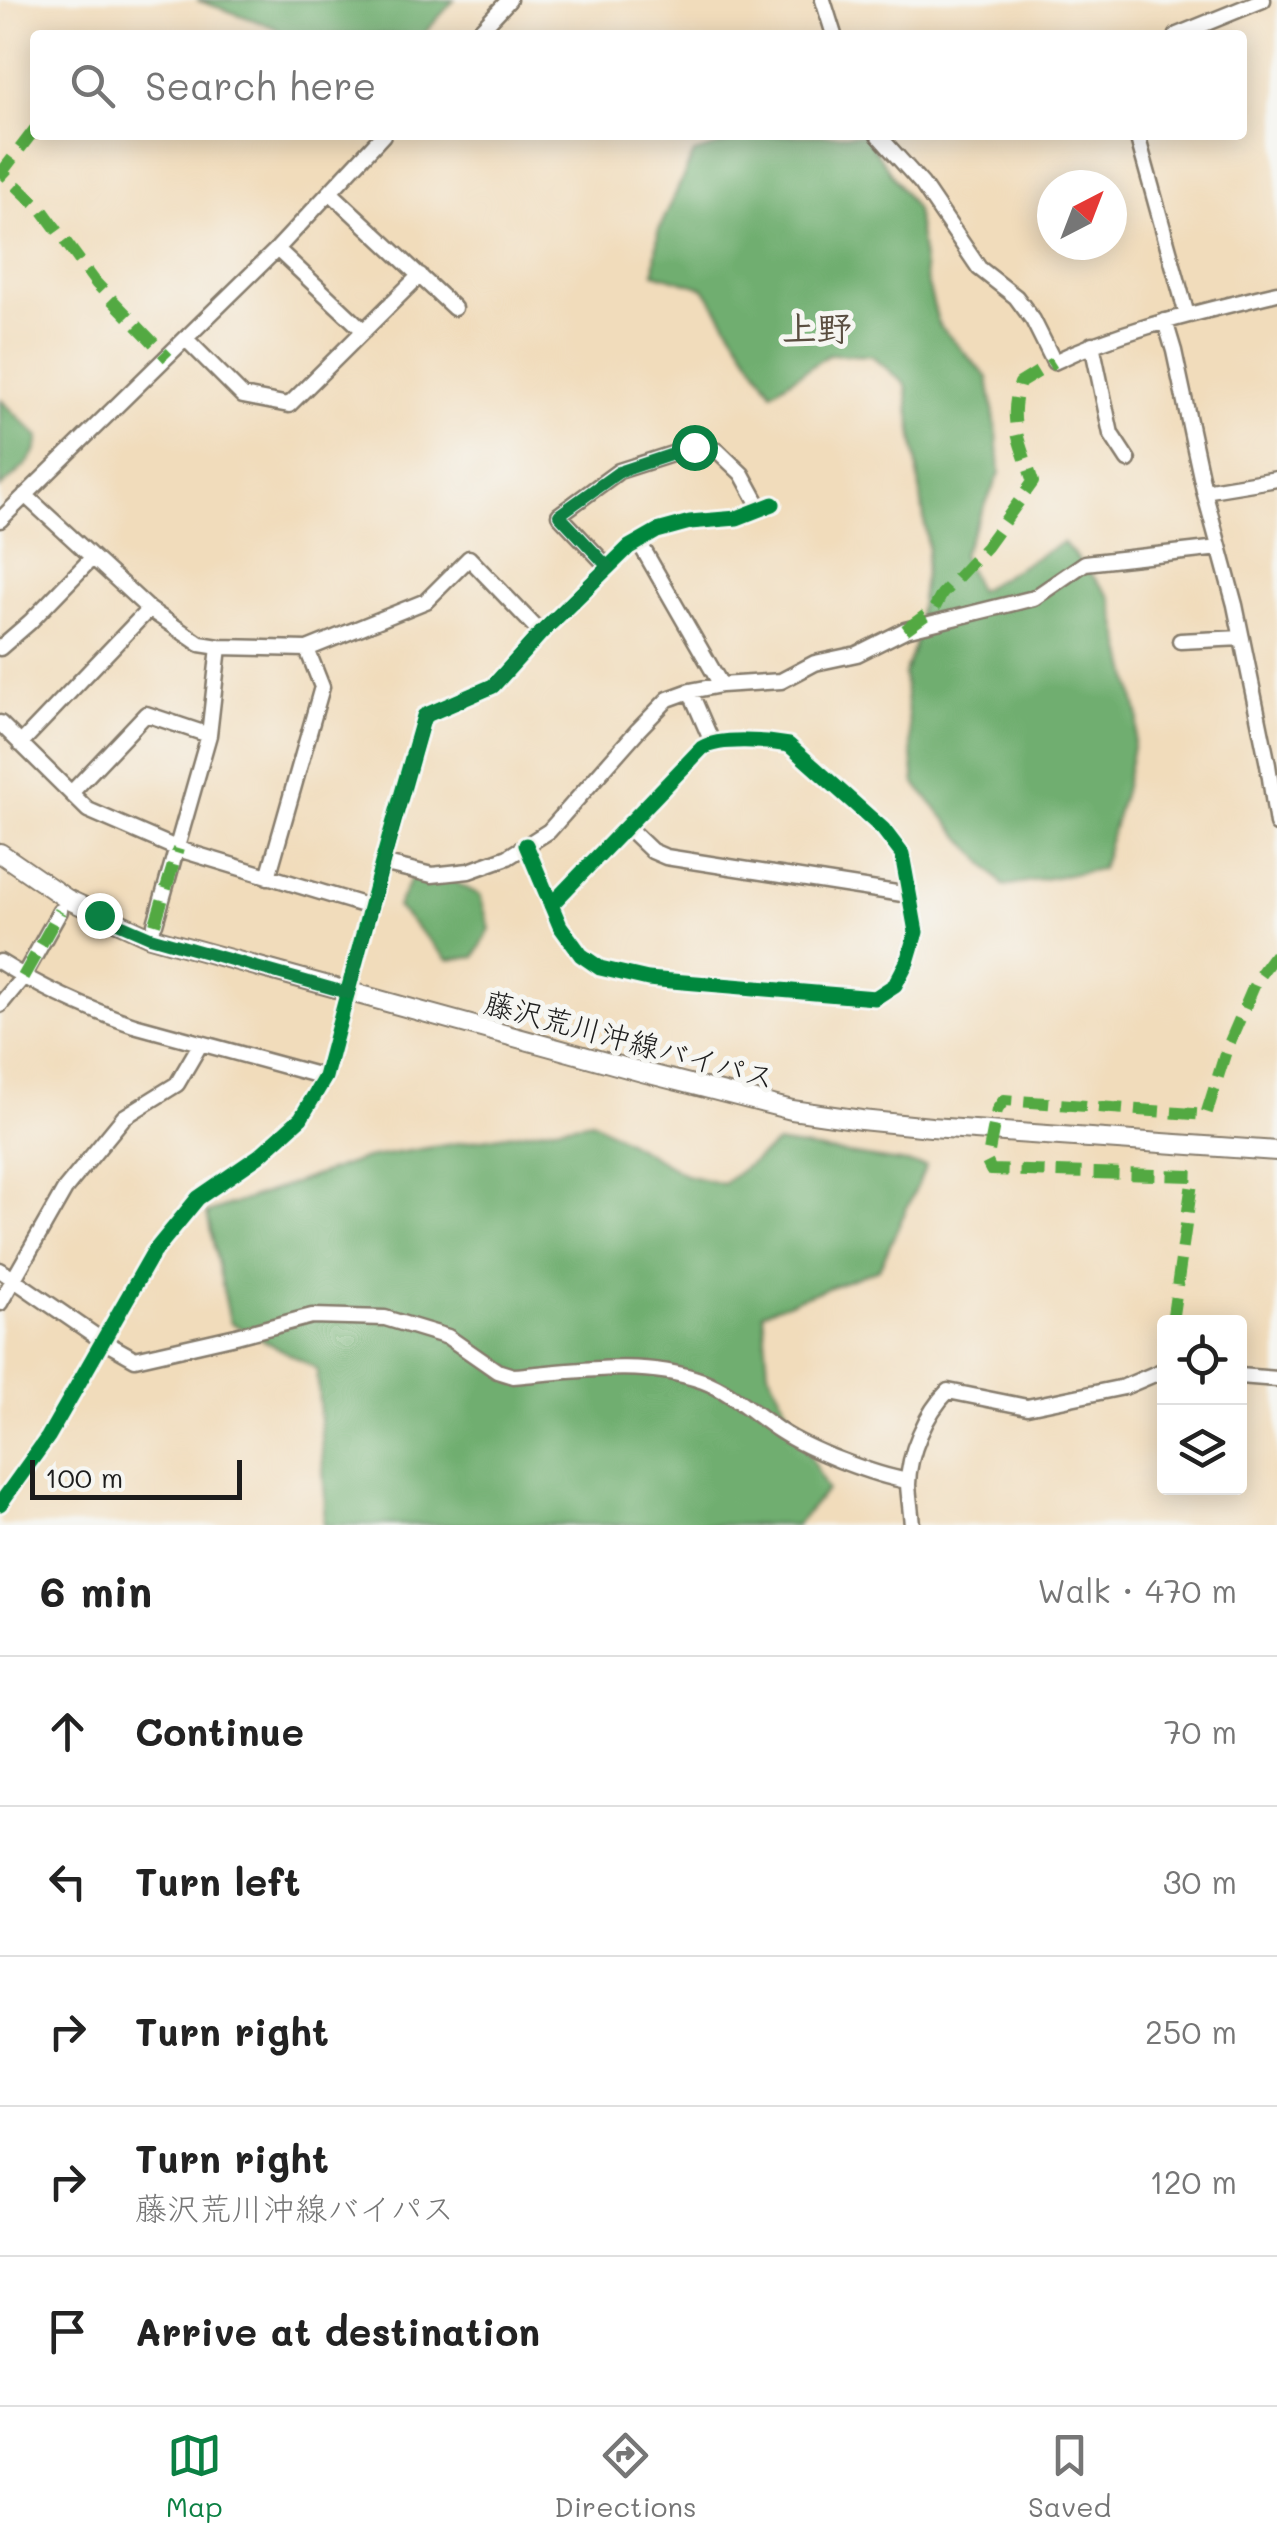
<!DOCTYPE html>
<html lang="en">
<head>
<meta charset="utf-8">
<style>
  body { margin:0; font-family:Mali,"Klee One",sans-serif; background:#f2f2f2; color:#222 }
  .controls { position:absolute; right:30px; bottom:30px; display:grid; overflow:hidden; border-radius:10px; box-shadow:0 5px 25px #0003 }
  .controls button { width:90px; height:90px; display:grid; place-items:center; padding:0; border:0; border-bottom:2px solid #e0e0e0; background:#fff; color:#222; font:50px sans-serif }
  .compass { position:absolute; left:1037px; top:170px; width:90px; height:90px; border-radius:50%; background:#fff; box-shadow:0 5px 25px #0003; rotate:42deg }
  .scale { position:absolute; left:30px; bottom:25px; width:212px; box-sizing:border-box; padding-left:10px; border:5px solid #1c1c1c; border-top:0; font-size:28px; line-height:35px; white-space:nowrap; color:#1c1c1c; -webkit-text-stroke:8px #f6f6f2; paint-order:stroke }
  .stop { position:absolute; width:30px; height:30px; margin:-22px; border:8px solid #0b8043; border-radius:50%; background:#fff }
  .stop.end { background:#0b8043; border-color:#fff; box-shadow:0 2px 10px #0008 }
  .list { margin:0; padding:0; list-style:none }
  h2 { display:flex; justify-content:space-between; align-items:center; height:130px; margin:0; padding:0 40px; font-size:42px }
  h2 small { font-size:32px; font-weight:400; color:#767676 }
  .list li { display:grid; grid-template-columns:65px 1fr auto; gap:30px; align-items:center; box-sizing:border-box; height:150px; padding:0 40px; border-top:2px solid #e0e0e0 }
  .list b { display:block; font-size:38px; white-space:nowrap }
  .list p { margin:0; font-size:32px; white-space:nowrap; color:#767676 }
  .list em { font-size:32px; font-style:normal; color:#767676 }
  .icon { flex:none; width:55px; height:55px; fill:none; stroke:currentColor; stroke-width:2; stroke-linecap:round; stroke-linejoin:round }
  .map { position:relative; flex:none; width:1277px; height:1525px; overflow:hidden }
  .search { position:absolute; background:#fff; box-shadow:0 5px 25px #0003; left:30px; right:30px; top:30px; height:110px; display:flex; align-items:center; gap:25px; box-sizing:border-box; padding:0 35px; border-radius:10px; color:#767676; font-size:38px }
  .sheet { height:880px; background:#fff }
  nav { display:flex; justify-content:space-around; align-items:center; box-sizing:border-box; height:140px; border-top:2px solid #e0e0e0; background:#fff; font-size:28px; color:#767676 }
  nav a { display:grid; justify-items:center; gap:5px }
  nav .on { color:#0b8043 }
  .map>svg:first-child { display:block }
</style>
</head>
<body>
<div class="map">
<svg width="1277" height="1525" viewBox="0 0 1277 1525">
  <rect width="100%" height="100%" fill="#f6f6f2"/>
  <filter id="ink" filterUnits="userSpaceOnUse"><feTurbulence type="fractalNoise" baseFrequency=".01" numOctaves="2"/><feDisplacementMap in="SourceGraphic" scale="20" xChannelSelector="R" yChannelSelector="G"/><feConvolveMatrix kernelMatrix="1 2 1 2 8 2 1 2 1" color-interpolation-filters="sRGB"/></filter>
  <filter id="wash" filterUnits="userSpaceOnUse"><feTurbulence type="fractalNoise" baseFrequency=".0048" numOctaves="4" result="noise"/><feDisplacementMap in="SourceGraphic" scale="40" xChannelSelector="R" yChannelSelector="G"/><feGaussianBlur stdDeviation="2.25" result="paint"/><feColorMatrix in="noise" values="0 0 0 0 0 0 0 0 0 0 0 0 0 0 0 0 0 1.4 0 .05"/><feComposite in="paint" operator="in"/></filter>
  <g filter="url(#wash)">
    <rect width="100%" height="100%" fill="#f1dcbb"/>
    <path fill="#6fae70" stroke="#466546" stroke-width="2.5" d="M197,0H454L423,35H283L274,27Z
      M753,135H862L866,137L916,210L925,274L939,325L988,378L997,434L1000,473L962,554L978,591L1063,542L1111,597L1139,718L1124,791L1101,869L1004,886L915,784L904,675L915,644L928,548L906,385L872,356L830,354L772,392L704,288L654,273L658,232L694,153Z
      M0,399L39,437C37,461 17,472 0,488Z
      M411,878H447L480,895L490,929L475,957L448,960L397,907Z
      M592,1121L686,1175L723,1184L777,1143L926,1166L879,1269L763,1312L768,1370L827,1490L796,1525H323L325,1501L317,1369L230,1322L207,1213L366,1158Z"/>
  </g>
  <g filter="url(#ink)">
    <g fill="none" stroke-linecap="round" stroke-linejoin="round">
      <defs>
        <path id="minor" d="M823,0L834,35
          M476,35L509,0
          M1177,35L1263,0
          M878,135L922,184L979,268L1016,297L1033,320L1054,362C1124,328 1201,312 1277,293
          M1137,135L1187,315
          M330,192L454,308
          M277,249L364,331
          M1165,321L1174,351L1204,491L1235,605L1268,765L1277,824
          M186,339L243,396L289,405L420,275
          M1092,344L1111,434L1128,460
          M1204,491L1277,479
          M25,495L149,609L200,644L219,647L307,649L426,601L469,558L541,633
          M0,520L277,249L383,135
          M639,542L721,685
          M608,567L559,515L619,471L694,447L718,451L742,474L761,509
          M1180,641L1242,638
          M0,648L30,622L92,558
          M690,691L712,742
          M0,723L88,810L178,849L370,907
          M20,744L149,609
          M72,792L146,714L209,735
          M627,827L652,851L666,857L909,895
          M526,845L560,926L581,955L600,968L648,979L875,998L895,985L907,962L916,932L902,854L883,829L789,745C767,741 721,737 702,748L551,905
          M382,863L432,875L469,871L508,857L549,831L638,730L668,699L690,691L721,685L781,681L815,663L857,654L905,630L1034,598L1085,563L1219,548
          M268,877L322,687L307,649
          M155,924L209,735L219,647
          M0,962C43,989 87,1009 134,1025L325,1077
          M0,1005L23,977L60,911
          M0,1270L103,1341L135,1359L236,1336L312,1316L385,1318L448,1337L497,1371L513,1376C576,1371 642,1359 703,1381C732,1392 754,1414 780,1431C809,1450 873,1475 908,1481
          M0,1303L65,1189L124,1117L177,1084L201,1043
          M1240,1376L1277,1379
          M0,1504L48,1437L153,1253L198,1198L259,1156L301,1118L325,1077L382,863L424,716L493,686L541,633L629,547L657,531L690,522L737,518L773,504
          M912,1525C911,1512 909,1498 908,1485C908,1454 926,1413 948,1391L1027,1407L1124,1387L1164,1370"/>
        <path id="major" d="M0,853L67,899L150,937L642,1072L792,1110L861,1120L931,1127L1277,1151"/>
      </defs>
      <use href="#minor" stroke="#867c6c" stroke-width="19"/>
      <use href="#major" stroke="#867c6c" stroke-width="22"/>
      <use href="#minor" stroke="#fff" stroke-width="14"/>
      <use href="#major" stroke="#fff" stroke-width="18"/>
      <path stroke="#52a943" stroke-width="12" stroke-dasharray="25 12" stroke-linecap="butt" d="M35,129L2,172L43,211L96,283L168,358
        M905,630L934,609L942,594L986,547L1033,482C1021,444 1007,423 1020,383L1054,362
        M155,924L178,849
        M23,977L60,911
        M1172,1322L1193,1176L991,1170L987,1162L997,1110L1004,1100L1206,1115L1226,1051L1257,979L1277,952"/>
      <defs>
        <path id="cycleway" d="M526,845L560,926L581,955L600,968L648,979L875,998L895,985L907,962L916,932L902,854L883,829L789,745C767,741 721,737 702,748L551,905
          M0,1504L48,1437L153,1253L198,1198L259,1156L301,1118L325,1077L382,863L424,716L493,686L541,633L629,547L657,531L690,522L737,518L773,504"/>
      </defs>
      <use href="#cycleway" stroke="#f6f6f2" stroke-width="21"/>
      <use href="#cycleway" stroke="#00873e" stroke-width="15"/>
    </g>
  </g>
  <g fill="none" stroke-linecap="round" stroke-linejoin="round" filter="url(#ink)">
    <path stroke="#0b8043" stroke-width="12" d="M99,915L150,937L348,993L424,716L493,686L540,633L608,567L559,515L619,472L694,447"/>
  </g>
  <g text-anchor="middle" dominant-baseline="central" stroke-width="10" stroke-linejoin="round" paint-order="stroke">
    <g font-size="30" fill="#1c1c1c" stroke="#f6f6f2">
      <text transform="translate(630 1039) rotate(15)">藤沢荒川沖線バイパス</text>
    </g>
    <g font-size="35" font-weight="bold" fill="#5a4e40" stroke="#f6f6f2">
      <text x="817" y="327">上野</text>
    </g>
  </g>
</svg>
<div class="controls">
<button><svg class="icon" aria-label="locate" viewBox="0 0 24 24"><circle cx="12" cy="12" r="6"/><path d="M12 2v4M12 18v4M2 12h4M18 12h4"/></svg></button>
<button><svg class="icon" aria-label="layers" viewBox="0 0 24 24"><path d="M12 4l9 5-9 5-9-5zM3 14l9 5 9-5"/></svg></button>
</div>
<svg class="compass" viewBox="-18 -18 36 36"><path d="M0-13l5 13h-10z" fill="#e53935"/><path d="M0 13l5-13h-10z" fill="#767676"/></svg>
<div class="scale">100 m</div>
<div class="stop" style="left:694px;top:447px"></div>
<div class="stop end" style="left:99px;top:915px"></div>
<div class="search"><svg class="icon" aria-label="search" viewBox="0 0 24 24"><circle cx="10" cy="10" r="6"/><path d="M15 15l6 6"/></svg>Search here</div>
</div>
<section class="sheet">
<h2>6 min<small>Walk · 470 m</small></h2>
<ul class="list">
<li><svg class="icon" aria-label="ahead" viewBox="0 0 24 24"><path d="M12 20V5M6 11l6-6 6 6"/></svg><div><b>Continue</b></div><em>70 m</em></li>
<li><svg class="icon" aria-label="left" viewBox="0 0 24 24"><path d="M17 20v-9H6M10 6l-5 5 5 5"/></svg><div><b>Turn left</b></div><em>30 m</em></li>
<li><svg class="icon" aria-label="right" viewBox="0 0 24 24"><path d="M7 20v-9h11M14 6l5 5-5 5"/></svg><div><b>Turn right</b></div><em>250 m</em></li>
<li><svg class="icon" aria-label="right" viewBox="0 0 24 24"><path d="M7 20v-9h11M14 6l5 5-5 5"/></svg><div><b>Turn right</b><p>藤沢荒川沖線バイパス</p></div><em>120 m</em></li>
<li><svg class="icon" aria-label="arrive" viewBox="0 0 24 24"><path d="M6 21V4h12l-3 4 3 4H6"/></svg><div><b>Arrive at destination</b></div></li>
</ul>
</section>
<nav>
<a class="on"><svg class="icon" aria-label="map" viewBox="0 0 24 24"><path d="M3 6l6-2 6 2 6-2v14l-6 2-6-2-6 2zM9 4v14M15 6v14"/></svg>Map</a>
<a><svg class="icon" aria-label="directions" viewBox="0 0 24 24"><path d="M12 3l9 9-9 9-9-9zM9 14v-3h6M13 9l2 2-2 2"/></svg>Directions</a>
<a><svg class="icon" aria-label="saved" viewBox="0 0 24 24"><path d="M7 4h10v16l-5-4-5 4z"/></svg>Saved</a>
</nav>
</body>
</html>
